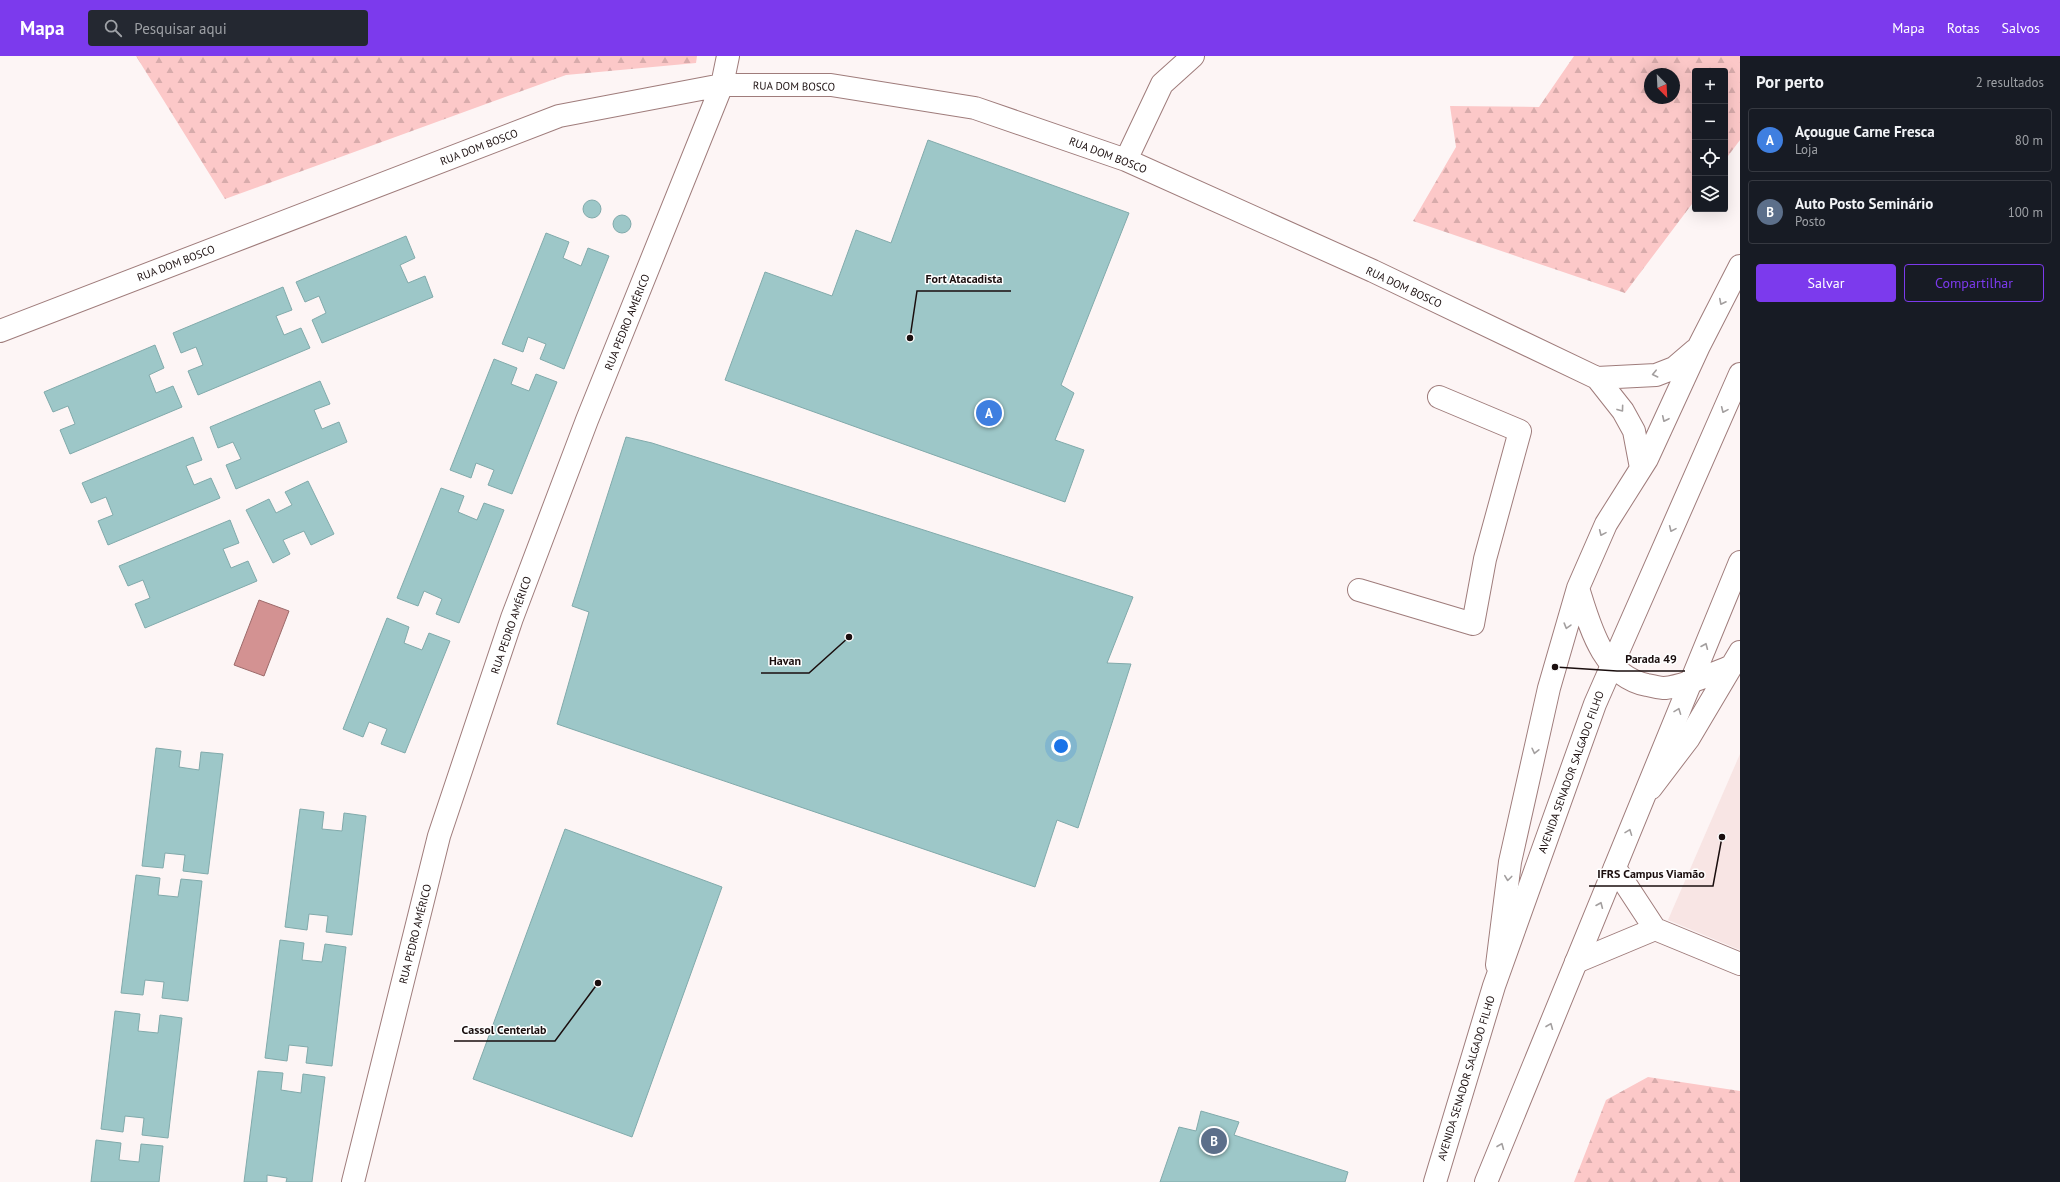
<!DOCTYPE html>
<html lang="pt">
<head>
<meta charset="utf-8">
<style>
  body { margin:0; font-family:"PT Sans",sans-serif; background:#242831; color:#f1f3f6 }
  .controls { position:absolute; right:12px; top:12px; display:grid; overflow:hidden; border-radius:4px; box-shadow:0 4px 16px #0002 }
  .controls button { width:36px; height:36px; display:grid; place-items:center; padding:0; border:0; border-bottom:1px solid #363941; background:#171b24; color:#f1f3f6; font:20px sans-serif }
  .compass { position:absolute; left:1644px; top:12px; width:36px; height:36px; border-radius:50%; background:#171b24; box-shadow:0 4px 16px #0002; rotate:156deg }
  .you { position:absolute; left:1061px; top:690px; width:14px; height:14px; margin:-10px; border:3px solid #fff; border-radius:50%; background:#1a73e8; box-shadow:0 0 0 6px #1a73e833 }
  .badge { display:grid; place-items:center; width:26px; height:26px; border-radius:50%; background:#7c3aed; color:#fff; font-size:13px; font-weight:700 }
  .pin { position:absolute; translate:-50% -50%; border:2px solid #fff; box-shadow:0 1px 4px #0006 }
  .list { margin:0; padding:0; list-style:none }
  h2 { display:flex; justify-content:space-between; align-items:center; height:52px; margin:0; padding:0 16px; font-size:17px }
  h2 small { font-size:13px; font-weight:400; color:#9ea1a6 }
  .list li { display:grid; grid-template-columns:26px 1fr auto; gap:12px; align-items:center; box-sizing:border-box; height:64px; margin:0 8px 8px; padding:0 8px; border:1px solid #363941; border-radius:4px }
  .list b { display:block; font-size:15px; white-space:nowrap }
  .list p { margin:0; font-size:13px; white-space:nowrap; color:#9ea1a6 }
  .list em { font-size:13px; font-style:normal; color:#9ea1a6 }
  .actions { display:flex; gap:8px; padding:12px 16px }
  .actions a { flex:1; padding:9px 0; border:1px solid #7c3aed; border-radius:4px; text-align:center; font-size:14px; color:#7c3aed }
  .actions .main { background:#7c3aed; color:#fff }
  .icon { flex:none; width:22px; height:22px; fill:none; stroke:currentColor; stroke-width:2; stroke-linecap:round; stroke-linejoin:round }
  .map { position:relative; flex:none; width:1740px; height:1126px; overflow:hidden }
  header { display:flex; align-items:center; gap:24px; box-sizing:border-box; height:56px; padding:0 20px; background:#7c3aed; color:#fff }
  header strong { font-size:19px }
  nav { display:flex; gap:22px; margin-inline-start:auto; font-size:14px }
  .search { width:280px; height:36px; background:#242831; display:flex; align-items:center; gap:10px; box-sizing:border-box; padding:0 14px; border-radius:4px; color:#9ea1a6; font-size:15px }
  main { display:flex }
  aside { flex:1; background:#171b24 }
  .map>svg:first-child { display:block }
</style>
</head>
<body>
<header>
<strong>Mapa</strong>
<div class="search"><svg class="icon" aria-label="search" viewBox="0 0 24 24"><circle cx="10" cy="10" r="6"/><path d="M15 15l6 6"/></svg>Pesquisar aqui</div>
<nav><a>Mapa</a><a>Rotas</a><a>Salvos</a></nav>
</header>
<main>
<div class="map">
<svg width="1740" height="1126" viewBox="0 0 1740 1126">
  <defs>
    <pattern id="forest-firs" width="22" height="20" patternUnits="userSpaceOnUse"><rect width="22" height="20" fill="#fcc8c8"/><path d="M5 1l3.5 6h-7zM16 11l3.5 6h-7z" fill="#d7abab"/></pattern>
  </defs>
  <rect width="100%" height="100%" fill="#fdf5f5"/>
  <path fill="#f8e5e4" d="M1740,698V894L1668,864Z"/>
  <path fill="url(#forest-firs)" fill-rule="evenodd" d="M136,0H697L696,7L566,19L225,143Z
    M1574,0H1740V84L1725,104V15H1695V144L1625,237L1413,165L1456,91L1450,50L1539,51ZM1650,18H1674V42H1650Z
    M1648,1021L1740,1035V1126H1574L1606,1044Z"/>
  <path fill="#d39292" stroke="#9c6a6a" d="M259,544L289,555L264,620L234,609Z"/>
  <path fill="#9dc7c8" stroke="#81aaab" d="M928,84L1129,157L1061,329L1074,337L1055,384L1084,394L1065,446L725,324L765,216L832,240L856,174L891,187Z
    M583 153a9 9 0 1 1 18 0a9 9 0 1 1-18 0Z
    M613 168a9 9 0 1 1 18 0a9 9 0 1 1-18 0Z
    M546,177L569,186L563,202L581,210L588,192L609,200L564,313L540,303L546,288L528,281L523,296L502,288Z
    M406,180L415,202L400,209L408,227L425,220L433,241L322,287L312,264L326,257L319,240L305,246L296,226Z
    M283,231L292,254L276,260L284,279L301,272L310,292L198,339L188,315L203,309L196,291L181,297L173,277Z
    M155,289L164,312L149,319L156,337L173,330L182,351L70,398L60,374L75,368L68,350L53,356L44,336Z
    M494,303L517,312L511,328L529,335L536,318L557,326L512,438L488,429L494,414L476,407L471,422L450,414Z
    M320,325L330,348L314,354L322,373L339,366L347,386L236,433L226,409L241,403L233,386L218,392L210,371Z
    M193,381L202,404L186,410L194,429L211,422L220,442L108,489L98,465L113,459L106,441L91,447L82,427Z
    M626,381L652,387L1133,541L1107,607L1131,608L1078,772L1057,764L1035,831L557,668L589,556L572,550Z
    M308,425L334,478L311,489L304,475L283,484L290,498L273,507L246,454L269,443L276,457L292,449L285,436Z
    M441,432L464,440L458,456L477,464L484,447L504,454L459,567L436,558L442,543L424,535L418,550L397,542Z
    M230,464L239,487L223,493L231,512L248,505L257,525L145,572L135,548L150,542L143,524L128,530L119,510Z
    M387,562L409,571L404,587L422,594L429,577L450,585L405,697L381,688L387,673L369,666L363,681L343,673Z
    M156,692L181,695L179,711L199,714L201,696L223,698L208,818L183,815L185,799L165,797L163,812L142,810Z
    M300,753L324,756L322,773L342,775L344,757L366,760L352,879L326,876L328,860L309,858L307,874L285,871Z
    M565,773L722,831L632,1081L473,1023Z
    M136,819L160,822L158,839L178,841L181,823L202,825L188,945L162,942L164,926L145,924L143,939L121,937Z
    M280,884L304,887L302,904L322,906L325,888L346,891L332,1010L306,1007L308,991L289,989L287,1005L265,1002Z
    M115,955L140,958L138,975L158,977L160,959L182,962L168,1082L142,1079L144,1062L125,1060L123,1076L101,1073Z
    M258,1015L283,1017L281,1034L301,1037L303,1018L325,1021L312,1126H286L287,1122L267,1119V1126H244Z
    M1201,1055L1239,1066L1234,1079L1348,1116L1345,1126H1160L1179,1071L1196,1075Z
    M96,1084L121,1087L119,1104L139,1106L141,1088L163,1090L159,1126H91Z"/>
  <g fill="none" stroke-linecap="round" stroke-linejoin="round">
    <defs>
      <path id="minor" d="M1126,104L1162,28L1193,0
        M0,275L559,60L722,29H831L975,52L1126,104L1373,215L1597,322L1623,355L1634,375L1641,412
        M1597,322L1656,319L1674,312L1695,294
        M1578,532C1590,570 1602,620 1647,629C1653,630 1660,632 1665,632C1687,629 1709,619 1730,611
        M1359,534L1473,568L1485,503L1520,375L1439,341
        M1651,732L1689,682L1740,596
        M1615,812L1655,873L1740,908
        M1576,906L1655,873
        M1497,909L1510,806L1549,632L1578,532L1606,468L1647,403L1699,290L1740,210
        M353,1126L439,780L512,562L587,364L722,29L728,0"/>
      <path id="major" d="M1435,1126L1494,930L1595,648L1740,318
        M1486,1126L1740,506"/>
    </defs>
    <use href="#minor" stroke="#9f7c7b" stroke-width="24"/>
    <use href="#major" stroke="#9f7c7b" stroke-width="24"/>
    <use href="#minor" stroke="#fff" stroke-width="22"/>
    <use href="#major" stroke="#fff" stroke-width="22"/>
  </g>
  <defs><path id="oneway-chevron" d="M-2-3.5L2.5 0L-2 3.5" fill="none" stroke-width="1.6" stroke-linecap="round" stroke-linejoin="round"/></defs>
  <g stroke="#a39f9f">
    <use href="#oneway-chevron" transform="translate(1722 246) rotate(117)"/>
    <use href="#oneway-chevron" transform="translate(1655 318) rotate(167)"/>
    <use href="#oneway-chevron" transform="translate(1621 353) rotate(54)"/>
    <use href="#oneway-chevron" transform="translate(1724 354) rotate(114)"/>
    <use href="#oneway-chevron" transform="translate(1665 363) rotate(115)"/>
    <use href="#oneway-chevron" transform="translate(1672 473) rotate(114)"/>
    <use href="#oneway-chevron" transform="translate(1602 477) rotate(114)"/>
    <use href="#oneway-chevron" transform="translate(1567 570) rotate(106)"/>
    <use href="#oneway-chevron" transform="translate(1705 590) rotate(-67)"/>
    <use href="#oneway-chevron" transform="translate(1678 655) rotate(-69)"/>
    <use href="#oneway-chevron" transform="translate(1535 695) rotate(103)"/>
    <use href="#oneway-chevron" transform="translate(1629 776) rotate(-69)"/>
    <use href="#oneway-chevron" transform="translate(1508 822) rotate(97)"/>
    <use href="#oneway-chevron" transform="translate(1600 849) rotate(-67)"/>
    <use href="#oneway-chevron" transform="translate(1550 970) rotate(-68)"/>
    <use href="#oneway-chevron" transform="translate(1501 1090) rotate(-68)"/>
  </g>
  <g text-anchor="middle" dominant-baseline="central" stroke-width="3" stroke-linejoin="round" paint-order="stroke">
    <g font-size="11" fill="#1a0e0e" stroke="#fff">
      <text transform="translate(794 30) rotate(1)">RUA DOM BOSCO</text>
      <text transform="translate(479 91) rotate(-21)">RUA DOM BOSCO</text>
      <text transform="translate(1108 99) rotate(21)">RUA DOM BOSCO</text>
      <text transform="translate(176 207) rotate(-21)">RUA DOM BOSCO</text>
      <text transform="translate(1404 231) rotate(25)">RUA DOM BOSCO</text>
      <text transform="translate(627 266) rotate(-68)">RUA PEDRO AMÉRICO</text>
      <text transform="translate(511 569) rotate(-71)">RUA PEDRO AMÉRICO</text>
      <text transform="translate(1571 716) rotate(-70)">AVENIDA SENADOR SALGADO FILHO</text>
      <text transform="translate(415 878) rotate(-76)">RUA PEDRO AMÉRICO</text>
      <text transform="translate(1466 1022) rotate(-73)">AVENIDA SENADOR SALGADO FILHO</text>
    </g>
  </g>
  <path fill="none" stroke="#1a0e0e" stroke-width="1.5" d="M910 282L917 235H1011M1555 611L1617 615H1685M849 581L809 617H761M1722 781L1713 830H1589M598 927L555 985H454"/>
  <g fill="#1a0e0e" stroke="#fff" stroke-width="1.5">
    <circle cx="910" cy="282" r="4"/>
    <circle cx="1555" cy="611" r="4"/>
    <circle cx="849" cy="581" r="4"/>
    <circle cx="1722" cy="781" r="4"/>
    <circle cx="598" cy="927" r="4"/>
  </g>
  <g font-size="12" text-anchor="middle" font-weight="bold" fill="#1a0e0e" stroke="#fff" stroke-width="3" stroke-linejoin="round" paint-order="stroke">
    <text x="964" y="227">Fort Atacadista</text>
    <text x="1651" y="607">Parada 49</text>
    <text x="785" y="609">Havan</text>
    <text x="1651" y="822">IFRS Campus Viamão</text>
    <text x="504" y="978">Cassol Centerlab</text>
  </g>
</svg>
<div class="controls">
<button>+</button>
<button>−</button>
<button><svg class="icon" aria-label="locate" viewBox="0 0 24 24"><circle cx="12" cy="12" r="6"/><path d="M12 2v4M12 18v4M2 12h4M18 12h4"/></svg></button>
<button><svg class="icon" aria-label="layers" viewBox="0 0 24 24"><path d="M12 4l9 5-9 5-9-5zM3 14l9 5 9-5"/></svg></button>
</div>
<svg class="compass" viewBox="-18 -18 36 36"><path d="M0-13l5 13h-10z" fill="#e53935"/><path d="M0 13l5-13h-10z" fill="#9ea1a6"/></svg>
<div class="you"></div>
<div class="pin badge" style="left:989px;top:357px;background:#3f7fe0">A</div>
<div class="pin badge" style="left:1214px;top:1085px;background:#5c6f8a">B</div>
</div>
<aside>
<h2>Por perto<small>2 resultados</small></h2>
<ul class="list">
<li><span class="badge" style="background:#3f7fe0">A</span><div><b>Açougue Carne Fresca</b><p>Loja</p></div><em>80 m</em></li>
<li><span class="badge" style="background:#5c6f8a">B</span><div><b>Auto Posto Seminário</b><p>Posto</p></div><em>100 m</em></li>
</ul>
<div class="actions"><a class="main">Salvar</a><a>Compartilhar</a></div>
</aside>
</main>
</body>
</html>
